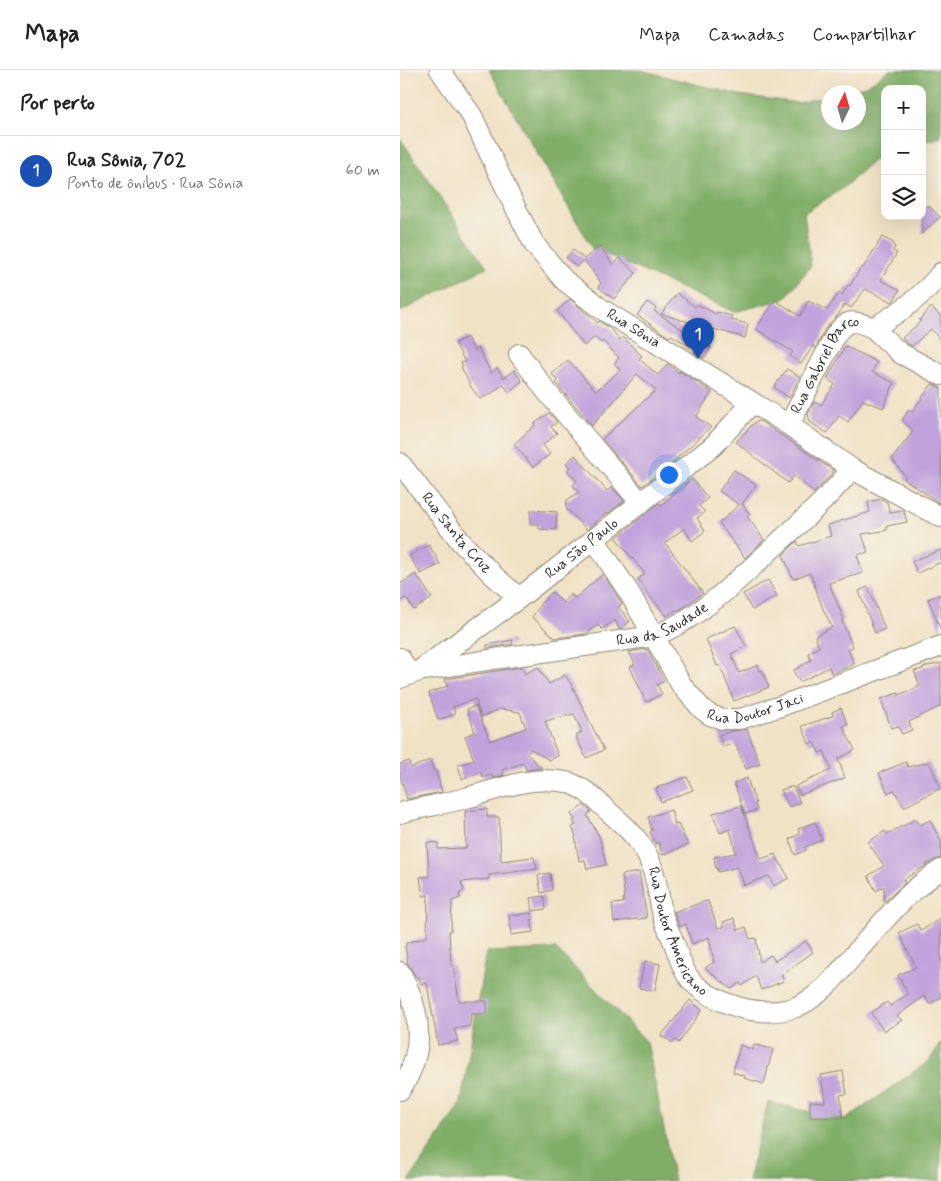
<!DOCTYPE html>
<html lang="pt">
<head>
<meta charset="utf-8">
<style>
  body { margin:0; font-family:Mynerve,sans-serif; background:#f2f2f2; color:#222 }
  .controls { position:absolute; right:15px; top:15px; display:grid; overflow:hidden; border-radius:10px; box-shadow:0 5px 20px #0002 }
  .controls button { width:45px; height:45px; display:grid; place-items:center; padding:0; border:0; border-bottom:1px solid #e0e0e0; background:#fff; color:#222; font:25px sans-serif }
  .compass { position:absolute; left:421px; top:15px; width:45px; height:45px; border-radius:50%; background:#fff; box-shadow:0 5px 20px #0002; rotate:5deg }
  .you { position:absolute; left:268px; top:404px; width:18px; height:18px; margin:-12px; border:4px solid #fff; border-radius:50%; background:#1a73e8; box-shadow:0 0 0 8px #1a73e833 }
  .badge { display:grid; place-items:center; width:32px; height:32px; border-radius:50%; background:#d1495b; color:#fff; font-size:16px; font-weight:700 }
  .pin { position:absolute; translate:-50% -41px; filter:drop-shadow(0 1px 2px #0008) }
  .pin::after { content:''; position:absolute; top:26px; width:18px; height:15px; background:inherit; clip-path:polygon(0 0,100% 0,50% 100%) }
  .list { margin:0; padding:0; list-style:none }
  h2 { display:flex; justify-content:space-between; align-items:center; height:65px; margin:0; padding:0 20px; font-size:21px }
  h2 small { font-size:16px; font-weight:400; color:#767676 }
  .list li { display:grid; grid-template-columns:32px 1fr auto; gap:15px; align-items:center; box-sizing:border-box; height:70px; padding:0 20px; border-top:1px solid #e0e0e0 }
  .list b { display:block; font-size:19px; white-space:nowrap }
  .list p { margin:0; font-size:16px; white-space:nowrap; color:#767676 }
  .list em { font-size:16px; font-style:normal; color:#767676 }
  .icon { flex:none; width:28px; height:28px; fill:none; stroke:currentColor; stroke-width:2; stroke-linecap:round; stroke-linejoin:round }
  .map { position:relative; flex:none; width:541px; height:1111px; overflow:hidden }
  header { display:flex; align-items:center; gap:30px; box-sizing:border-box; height:70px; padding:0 25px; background:#fff; border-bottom:1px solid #e0e0e0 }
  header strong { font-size:24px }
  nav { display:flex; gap:28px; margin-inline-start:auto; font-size:18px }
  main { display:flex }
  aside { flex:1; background:#fff }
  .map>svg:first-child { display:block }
</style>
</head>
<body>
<header>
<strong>Mapa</strong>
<nav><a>Mapa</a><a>Camadas</a><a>Compartilhar</a></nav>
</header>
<main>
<aside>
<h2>Por perto<small></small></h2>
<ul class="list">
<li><span class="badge" style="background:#1a4fb4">1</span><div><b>Rua Sônia, 702</b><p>Ponto de ônibus · Rua Sônia</p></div><em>60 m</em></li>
</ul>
</aside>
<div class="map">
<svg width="541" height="1111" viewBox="0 0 541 1111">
  <rect width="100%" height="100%" fill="#f7f3e8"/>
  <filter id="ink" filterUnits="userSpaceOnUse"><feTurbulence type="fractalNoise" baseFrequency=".02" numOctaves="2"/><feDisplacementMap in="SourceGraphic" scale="10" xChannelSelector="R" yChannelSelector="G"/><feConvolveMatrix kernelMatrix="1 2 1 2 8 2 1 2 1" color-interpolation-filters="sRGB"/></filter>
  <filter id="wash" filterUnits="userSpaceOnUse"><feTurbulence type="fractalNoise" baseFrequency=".0096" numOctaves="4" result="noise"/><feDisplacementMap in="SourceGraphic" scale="20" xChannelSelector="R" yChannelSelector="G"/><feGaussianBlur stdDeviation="1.12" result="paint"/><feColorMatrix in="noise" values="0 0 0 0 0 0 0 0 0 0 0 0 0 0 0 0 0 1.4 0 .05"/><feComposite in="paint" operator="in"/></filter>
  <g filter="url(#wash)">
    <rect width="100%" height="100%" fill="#f0e2c5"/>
    <path fill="#80ae67" stroke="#566c49" d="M89,0H240L339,25L398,33L428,26V52H458V22H440L466,16L490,0H541V67L522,73V19H485V85L476,88L443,118L404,143L411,196L384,229L334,242L192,178Z
      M0,68L87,197L0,242Z
      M156,879L247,972L274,1111H9L61,1033L86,882Z
      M541,972V1111H348L368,1032L445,1050L529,991Z"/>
    <g id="blocks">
      <path fill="#c0a2dc" d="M528,135L540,147L522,164V140Z
        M482,167L494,173L493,175L495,176L493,181L497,183L481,210L500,220L494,230L492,232L465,219L451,238L445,234L438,245L425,259L416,278L413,276L401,294L390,286L393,282L356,259L375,230L400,246L408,231L427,240L439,223L442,225L448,215L450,216L461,197L463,198Z
        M200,176L213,195L220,188L236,203L214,229L198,217L201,213L184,190L177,197L166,188L173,180L184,189Z
        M277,223L295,237L297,234L316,244L317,242L332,246L331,250L348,254L345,268L261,244Z
        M170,229L198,253L199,251L211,259L220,270L223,267L242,286L239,289L258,305L268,294L279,303L280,301L312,322L296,347L311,357L265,399L263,398L255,406L242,416L202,369L256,320L237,304L192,356L156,313L158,311L152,304L168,290L196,321L220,300L214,293L219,288L203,271L201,273L195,267L184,276L157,241Z
        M247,232L256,238L254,241L296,268L290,276L271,265L269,267L237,245Z
        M531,237L541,246V271L531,259L512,276L507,273L502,268L521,251L519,250Z
        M67,267L74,280L78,278L91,303L97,298L104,308L114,300L122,311L109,322L103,314L92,323L80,329L71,317L61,297L63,296L61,293L65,292L55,273Z
        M302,272L311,278L304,288L294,282Z
        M445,276L477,292L472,302L494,313L483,338L463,330L448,352L439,346L427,363L410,352L408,344L414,332L421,335L435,314L427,309Z
        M387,299L400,307L389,328L374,317Z
        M532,314L541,318V434L504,409L505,406L492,389L513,361L502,350L509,340L512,342Z
        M149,343L157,352L151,357L157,363L143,375L150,384L133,397L114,374L135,355L134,354Z
        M360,351L434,401L414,423L394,406L388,413L336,372L350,357L355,352Z
        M175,385L207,421L212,417L224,431L207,444L206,443L187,460L166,438L167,430L179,422L173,415L177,411L167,400L170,397L166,393Z
        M334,400L356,415L342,434L350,444L347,446L364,470L345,488L319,453L339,435L319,421Z
        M292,409L308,428L299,436L305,442L297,448L305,461L292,471L284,458L265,473L303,523L282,538L277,541L276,540L267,546L248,524L238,509L245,504L216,468L259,433L261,435Z
        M482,429L487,432L490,443L504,441L507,452L487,456V460L483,461L462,464L468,482L457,485L463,503L429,513L444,550L442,551L453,577L448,579L454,594L432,604L429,597L400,612L393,601L411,590L408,583L419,577L415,566L432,557L423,539L410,503L393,509L383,485L397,471L399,476L431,466L428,455L470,442L468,432Z
        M131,440L157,442L156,460L139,459V454H130Z
        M29,475L40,494L21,504L9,486Z
        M541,480V492L517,503L512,491Z
        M16,504L32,528L14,540L6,528L0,532V514Z
        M203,504L222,534L218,537L230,551L221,559H219L215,550L202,559L198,555L186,564L155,568L132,547L140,536L139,535L152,522L163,533L170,524L175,528Z
        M368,510L377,526L352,540L343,524Z
        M468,517L485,559L475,563L459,521Z
        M541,524V560L528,529Z
        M335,556L346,576L331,584L339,603L358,595L360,601L362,600L369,617L334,631L320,595L317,596L306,569Z
        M112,570L113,574L87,578V575Z
        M247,579L264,611L257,615L262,624L246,632L230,597L235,594L229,582Z
        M541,593V636L509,652L512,660L502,664L498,656L491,658L481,629L498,623L499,625L520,616L514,601L523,599V597Z
        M122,597L125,604L138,597L149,614L165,605L171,614L204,680L186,688L177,669V665L182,662L174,644L145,651L158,686L149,690L131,679L127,684L142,698L126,700L123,693L102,700L104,705L93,708L92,705L83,707L81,702L62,709L58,695L74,690L65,666L75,662L67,639L76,636L90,671L126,658L122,648L120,642L100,639L81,647L75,629L53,637L55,644L38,650L29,623L48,616L45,609Z
        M441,638L448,655L443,656L455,680L438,689L445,708L400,725L396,716L431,700L424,681L419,683L414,672L409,674L402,656L433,646L432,642Z
        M347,659L360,694L346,699L335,673L323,677L319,665L331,661Z
        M30,690L34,701H36L42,722L7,729L0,706V694L9,691L11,698Z
        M506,692L508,697L529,692L541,718L504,737L494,720L488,723L479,703Z
        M287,707L293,720L261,732L256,718Z
        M347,708L356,734H355L357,740L345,744L334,713Z
        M390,717H394L400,733L389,737L381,720Z
        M184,735L191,742L187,745L200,768L206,795L187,799L185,790L179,791L175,766H176L172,757L176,755L173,751L175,750L171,744Z
        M341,736L361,789L375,784L389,808L374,816L369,806L344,815L338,797L318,802V799H316L314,787L336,783L330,759L320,763L313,743Z
        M87,739V747H99L101,791L134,787L137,799L89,805V809L61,812L64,821L59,824L60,828L52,831L51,861H49L51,895H53L59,931H87V944H71L70,956L54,959L58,971L38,975L27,913L21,914L19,907H16L8,894L5,876H6V873L27,867L28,825L23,826L20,807H29L27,772L38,773V779L66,778L65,741Z
        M271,740L275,755L278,754L288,775L262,785L259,772L256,774L250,762L252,761L248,747Z
        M516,749L520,755L530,750L541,771V788L534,790L503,810L505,813L484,832V816L476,821L468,806L484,796L468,772L485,761L487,764Z
        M415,752L422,770L405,777L406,780L395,785L389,769L400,764L398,759Z
        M239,802L247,848L214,852L212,834L223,833L224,821L222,805Z
        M150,803L152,820L141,823L138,805Z
        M144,826L146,839L132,841L130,828Z
        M306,831H308L318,858L324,857L323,852L334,848L338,860L346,857L350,869L356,868L360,892L371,885L375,891L406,871L413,882L381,905L384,911L361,920L356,906L342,916L340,913L331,919L305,898L314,892L309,867L292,874L286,854L280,857L274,842Z
        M131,843L133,862L111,865L109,846Z
        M541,848V927L529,934L524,926L497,946L502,950L484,961L471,943L487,932L490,936L508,924L498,905L516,897L499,863L517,854L521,861Z
        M245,891L260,894L255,921L239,918Z
        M290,930L302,940L279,973L275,970L273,973L261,966Z
        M340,975L353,980L354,975L373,979L364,1014L344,1008L345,1006L333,1002Z
        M443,1001L447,1024L440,1025L443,1048L410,1047V1031L425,1032L421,1005Z"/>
    </g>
  </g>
  <g filter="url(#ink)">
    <use href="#blocks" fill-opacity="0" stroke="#8e8678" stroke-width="1"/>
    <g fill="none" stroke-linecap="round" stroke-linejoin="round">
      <defs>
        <g id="minor">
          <path id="s1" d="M40,0L72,46L112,131L134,174L164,210L200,238L389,355L452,399L541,447"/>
          <path d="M473,258L500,283L541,305"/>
          <path d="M119,284L147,322L241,433"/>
          <path id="s2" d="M389,355L435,266C446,248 455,250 473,258C500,242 521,228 541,203"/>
          <path id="s3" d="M0,393L61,472L93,505L119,528"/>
          <path id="s4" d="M194,469L230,524L282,616L302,639L310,645L322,649H340L381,636L541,576"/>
          <path d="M0,588L9,604"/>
          <path id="s5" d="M19,601L94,589L254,566C302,547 339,509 376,475C403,450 429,427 452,399"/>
          <path id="s6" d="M0,608L19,601L119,528L313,376L352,333"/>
          <path id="s7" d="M0,743C22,737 44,734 66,728C99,719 131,705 166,712C183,716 196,730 209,742C224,755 239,768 248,787C256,804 258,823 262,842C264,852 270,863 274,873C278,883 281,895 287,905C299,923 321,932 341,938C358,942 379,943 396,937C419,928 437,905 452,887C480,856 505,822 541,800"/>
          <path d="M0,902C22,942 26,982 0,1020"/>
        </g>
      </defs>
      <use href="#minor" stroke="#8e8678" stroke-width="22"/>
      <use href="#minor" stroke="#fff" stroke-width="20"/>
    </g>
  </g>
  <g text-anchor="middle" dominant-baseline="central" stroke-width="5" stroke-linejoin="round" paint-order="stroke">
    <g font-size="15" fill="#2b2b2b" stroke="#f7f3e8">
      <text stroke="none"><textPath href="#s1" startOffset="330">Rua Sônia</textPath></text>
      <text stroke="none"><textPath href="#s2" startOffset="72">Rua Gabriel Barco</textPath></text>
      <text stroke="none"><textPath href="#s3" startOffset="90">Rua Santa Cruz</textPath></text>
      <text stroke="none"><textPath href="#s6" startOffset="224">Rua São Paulo</textPath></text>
      <text stroke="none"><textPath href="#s5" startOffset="249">Rua da Saudade</textPath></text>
      <text stroke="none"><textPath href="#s4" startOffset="259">Rua Doutor Jaci</textPath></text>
      <text stroke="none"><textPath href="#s7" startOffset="364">Rua Doutor Americano</textPath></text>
    </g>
  </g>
</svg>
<div class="controls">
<button>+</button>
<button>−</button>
<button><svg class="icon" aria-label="layers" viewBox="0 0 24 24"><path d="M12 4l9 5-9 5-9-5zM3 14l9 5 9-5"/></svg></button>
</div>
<svg class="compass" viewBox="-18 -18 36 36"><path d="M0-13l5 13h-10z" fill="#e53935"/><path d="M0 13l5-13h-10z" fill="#767676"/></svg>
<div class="you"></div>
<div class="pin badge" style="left:298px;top:289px;background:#1a4fb4">1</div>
</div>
</main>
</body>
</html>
